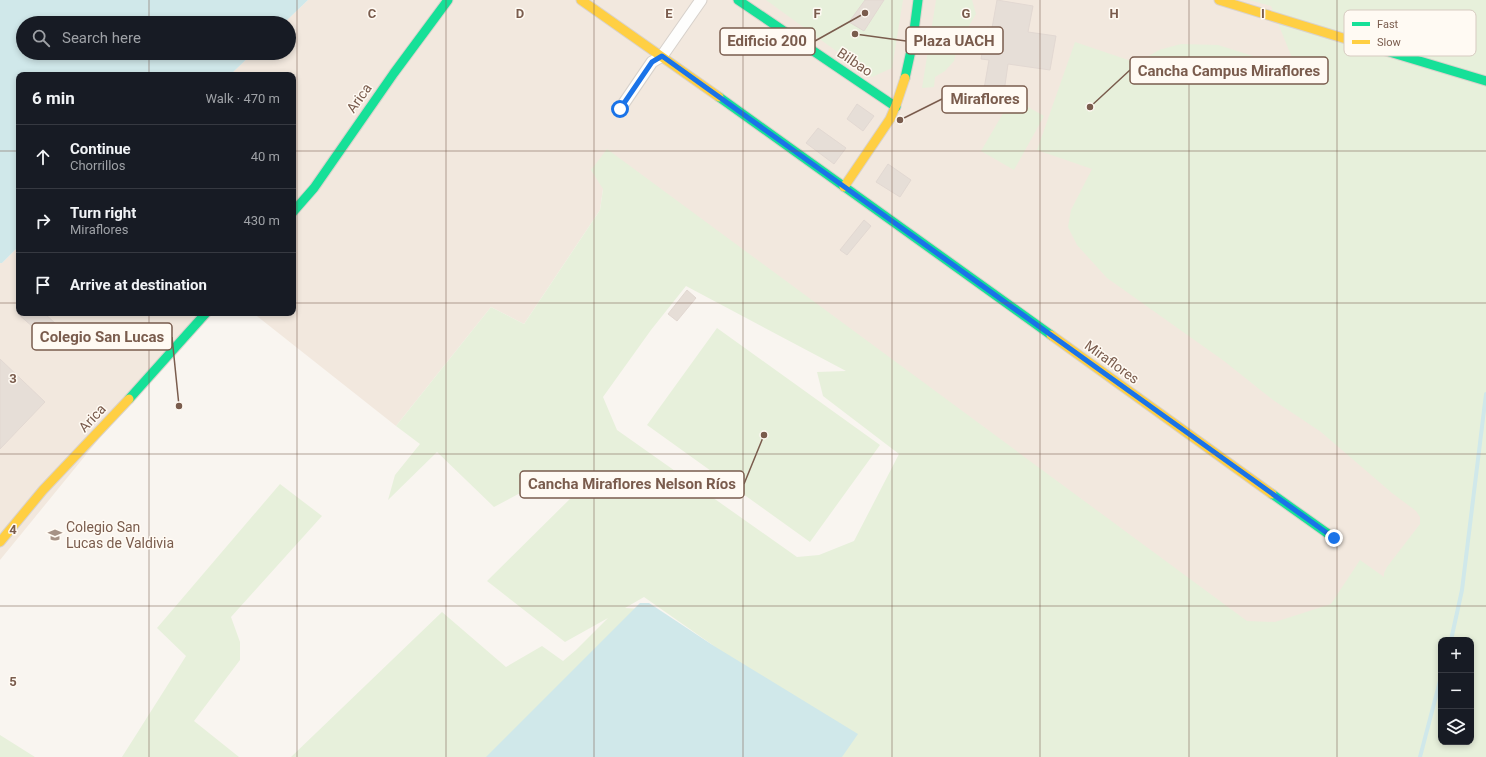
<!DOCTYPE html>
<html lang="en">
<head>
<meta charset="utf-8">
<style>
  body { margin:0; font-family:Roboto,sans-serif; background:#242831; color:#f1f3f6 }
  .controls { position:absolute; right:12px; bottom:12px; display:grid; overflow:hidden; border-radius:8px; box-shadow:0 2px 6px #0003 }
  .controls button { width:36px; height:36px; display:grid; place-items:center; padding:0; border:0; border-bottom:1px solid #363941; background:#171b24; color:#f1f3f6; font:20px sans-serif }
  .stop { position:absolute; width:12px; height:12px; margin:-9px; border:3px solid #1a73e8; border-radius:50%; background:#fff }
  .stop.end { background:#1a73e8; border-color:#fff; box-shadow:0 1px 4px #0008 }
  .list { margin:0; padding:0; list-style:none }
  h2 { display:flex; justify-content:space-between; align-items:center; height:52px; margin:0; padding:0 16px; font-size:17px }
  h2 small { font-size:13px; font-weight:400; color:#9ea1a6 }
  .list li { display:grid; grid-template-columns:26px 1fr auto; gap:12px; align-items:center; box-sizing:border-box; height:64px; padding:0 16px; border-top:1px solid #363941 }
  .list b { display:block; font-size:15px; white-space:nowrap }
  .list p { margin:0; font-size:13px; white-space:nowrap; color:#9ea1a6 }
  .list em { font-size:13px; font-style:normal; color:#9ea1a6 }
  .icon { flex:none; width:22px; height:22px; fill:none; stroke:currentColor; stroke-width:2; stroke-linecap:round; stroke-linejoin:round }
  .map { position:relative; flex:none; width:1486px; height:757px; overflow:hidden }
  .search { position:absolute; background:#171b24; box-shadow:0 2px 6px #0003; left:16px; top:16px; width:280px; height:44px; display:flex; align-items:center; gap:10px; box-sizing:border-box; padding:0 14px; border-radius:22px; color:#9ea1a6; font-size:15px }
  .panel { position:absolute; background:#171b24; box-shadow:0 2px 6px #0003; left:16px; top:72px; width:280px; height:244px; border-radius:8px }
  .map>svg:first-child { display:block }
</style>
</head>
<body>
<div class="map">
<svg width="1486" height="757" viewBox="0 0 1486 757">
  <rect width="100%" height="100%" fill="#f9f5f0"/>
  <path fill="#f2e8de" d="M308,0H1486V624L1296,657L603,189L600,210L524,324L491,307L396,426L253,313H293V75H230L253,53H289V23H284Z
    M19,246V313H206L147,380L0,560V263H2Z"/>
  <path fill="#e7f0db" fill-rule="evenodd" d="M766,0H903L892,68L872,77Z
    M936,0H972L976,14L958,44L954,61L945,71L935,77L934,87L922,88Z
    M1249,0H1486V757H291L442,612L506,667L542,646L563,661L576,650L608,618L565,642L487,581L579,490L560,472L494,507L437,452L388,500L395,475L420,444L396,426L491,307L524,324L600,210L603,189L591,170L607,149L1247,621L1275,622L1331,604L1360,560L1384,577V573L1387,567L1420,524V517L1416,511L1392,493L1321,432L1273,400L1224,361L1107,278L1077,245L1068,227L1071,210L1092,169L1037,150L1075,42L1137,63L1159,50L1181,44L1218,45L1297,70L1271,6ZM686,286L846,371L817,372L823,396L899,454L854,541L819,555L797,557L617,430L603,397L651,330ZM644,597L714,646L642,609L625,608ZM1441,640H1471V742H1441Z
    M1012,98L1044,116L1014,170L981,151Z
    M717,328L880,445L810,542L647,425Z
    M280,484L322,516L231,617L240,642V660L194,721L239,757H122L186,656L157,628Z
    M0,735L35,757H0Z"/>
  <path fill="#d0e8ea" d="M0,0H308L284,23H23V53H253L230,75H19V246L2,263H0Z
    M640,603H649L714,646L858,734L842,757H486Z"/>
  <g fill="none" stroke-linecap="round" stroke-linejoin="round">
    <path stroke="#d0e8ea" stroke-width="4" d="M1451,640L1462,590L1486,394
      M1420,757L1441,677"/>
  </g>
  <path fill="#e6ded7" stroke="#e2d8d2" d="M865,0H884L864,31L849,22Z
    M997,0L1033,6L1028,32L1056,36L1050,70L1008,64L1004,92L984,89L989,60L981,59L987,27L992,28Z
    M857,104L874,116L863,131L847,119Z
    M818,128L846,148L834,164L806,143Z
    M888,164L911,180L900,197L876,182Z
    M864,220L871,226L847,255L840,250Z
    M687,290L696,298L677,321L668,314Z
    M17,313H44L69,336L58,349Z
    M0,359L45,402L0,449Z"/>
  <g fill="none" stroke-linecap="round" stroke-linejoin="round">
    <defs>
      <path id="street" d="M620,109L652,62L662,56L701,0"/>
      <path id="fast" d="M738,0L896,107
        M1356,42L1486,81
        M905,78L912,46L918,0
        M719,97L1051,335
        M293,212L314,188L394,73L448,0
        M129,399L206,313
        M1272,494L1334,538"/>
      <path id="slow" d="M581,0L719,97
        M1219,0L1356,42
        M844,187L890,119L896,105L905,78
        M1051,335L1272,494
        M0,542L43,490L129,399"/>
    </defs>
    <use href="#street" stroke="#d7d1cb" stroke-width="13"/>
    <use href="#fast" stroke="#d9d2cb" stroke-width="11"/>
    <use href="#slow" stroke="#d9d2cb" stroke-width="11"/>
    <use href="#street" stroke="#fefefd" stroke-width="11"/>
    <use href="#fast" stroke="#16e098" stroke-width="9"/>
    <use href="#slow" stroke="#ffcf43" stroke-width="9"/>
  </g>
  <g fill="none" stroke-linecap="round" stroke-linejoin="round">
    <path stroke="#1a73e8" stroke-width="5" d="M620,109L652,62L662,56L1334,538"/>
  </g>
  <path fill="none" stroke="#7a5c4d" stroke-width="1" stroke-opacity="0.55" d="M149,0V23M297,0V757M446,0V757M594,0V757M743,0V757M892,0V757M1040,0V757M1189,0V757M1337,0V757M149,53V75M0,151H19M293,151H1486M0,303H19M293,303H1486M149,313V757M0,454H1486M0,606H1486"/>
  <defs>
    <symbol id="school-bare" viewBox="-9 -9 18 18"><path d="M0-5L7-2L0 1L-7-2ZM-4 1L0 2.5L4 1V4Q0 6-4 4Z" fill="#a69286" stroke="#fffaf3" stroke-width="2.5" paint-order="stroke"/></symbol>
  </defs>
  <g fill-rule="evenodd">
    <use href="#school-bare" x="45" y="525" width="20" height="20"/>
  </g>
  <g text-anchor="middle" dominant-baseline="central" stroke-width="3" stroke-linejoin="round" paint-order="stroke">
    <g font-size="14" fill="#7a5c4d" stroke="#fffaf3">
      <text transform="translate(855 62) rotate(34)">Bilbao</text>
      <text transform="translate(359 98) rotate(-55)">Arica</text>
      <text transform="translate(1112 362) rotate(36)">Miraflores</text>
      <text transform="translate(92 418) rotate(-47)">Arica</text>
    </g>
    <g font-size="14" fill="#7a5c4d" stroke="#fffaf3" text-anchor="start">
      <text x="66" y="527">Colegio San<tspan x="66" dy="16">Lucas de Valdivia</tspan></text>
    </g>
  </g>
  <rect x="1344" y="10" width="132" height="46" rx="6" fill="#fffaf3" stroke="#d7cbc1" stroke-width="1"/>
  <rect x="1352" y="22" width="18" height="4" fill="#16e098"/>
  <rect x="1352" y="40" width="18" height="4" fill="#ffcf43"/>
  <g font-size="11" fill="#7a5c4d">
    <text x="1377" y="28">Fast</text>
    <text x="1377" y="46">Slow</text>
  </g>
  <g font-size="13" text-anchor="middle" font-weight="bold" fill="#7a5c4d" stroke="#fffaf3" stroke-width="3" stroke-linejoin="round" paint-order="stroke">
    <text x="372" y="18">C</text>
    <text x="520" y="18">D</text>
    <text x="669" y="18">E</text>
    <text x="817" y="18">F</text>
    <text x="966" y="18">G</text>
    <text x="1114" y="18">H</text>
    <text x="1263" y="18">I</text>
    <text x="13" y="383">3</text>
    <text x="13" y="534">4</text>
    <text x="13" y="686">5</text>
  </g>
  <path fill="none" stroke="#7a5c4d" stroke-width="1.5" d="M855 34L906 41M865 13L815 41M1090 107L1130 70M900 120L942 99M179 406L172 337M764 435L744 484"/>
  <g fill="#7a5c4d" stroke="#fffaf3" stroke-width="1.5">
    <circle cx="855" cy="34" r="4"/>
    <circle cx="865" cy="13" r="4"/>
    <circle cx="1090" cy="107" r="4"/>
    <circle cx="900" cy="120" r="4"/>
    <circle cx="179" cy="406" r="4"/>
    <circle cx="764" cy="435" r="4"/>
  </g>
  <g fill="#fffaf3" stroke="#7a5c4d" stroke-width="1.5">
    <rect x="906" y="27" width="97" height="27" rx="4"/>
    <rect x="720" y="28" width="95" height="27" rx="4"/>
    <rect x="1130" y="57" width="198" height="27" rx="4"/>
    <rect x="942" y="86" width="85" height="27" rx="4"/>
    <rect x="32" y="323" width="140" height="27" rx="4"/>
    <rect x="520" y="471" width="224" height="27" rx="4"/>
  </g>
  <g font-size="15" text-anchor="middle" font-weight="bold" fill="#7a5c4d">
    <text x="954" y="46">Plaza UACH</text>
    <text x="767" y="46">Edificio 200</text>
    <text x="1229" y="76">Cancha Campus Miraflores</text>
    <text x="985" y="104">Miraflores</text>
    <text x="102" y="342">Colegio San Lucas</text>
    <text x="632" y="489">Cancha Miraflores Nelson Ríos</text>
  </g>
</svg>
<div class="controls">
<button>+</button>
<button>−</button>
<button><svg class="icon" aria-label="layers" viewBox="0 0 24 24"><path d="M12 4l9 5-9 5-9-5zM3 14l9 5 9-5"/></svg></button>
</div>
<div class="stop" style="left:620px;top:109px"></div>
<div class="stop end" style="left:1334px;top:538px"></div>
<div class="search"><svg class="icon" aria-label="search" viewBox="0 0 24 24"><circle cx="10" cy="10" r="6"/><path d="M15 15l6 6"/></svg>Search here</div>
<section class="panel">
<h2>6 min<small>Walk · 470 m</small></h2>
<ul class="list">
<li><svg class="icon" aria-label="ahead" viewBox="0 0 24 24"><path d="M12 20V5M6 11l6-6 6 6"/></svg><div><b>Continue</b><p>Chorrillos</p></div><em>40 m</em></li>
<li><svg class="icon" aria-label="right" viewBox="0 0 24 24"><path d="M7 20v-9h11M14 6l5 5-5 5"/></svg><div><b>Turn right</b><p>Miraflores</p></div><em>430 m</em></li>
<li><svg class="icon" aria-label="arrive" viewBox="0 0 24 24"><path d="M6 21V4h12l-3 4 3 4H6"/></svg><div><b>Arrive at destination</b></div></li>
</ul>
</section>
</div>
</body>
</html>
